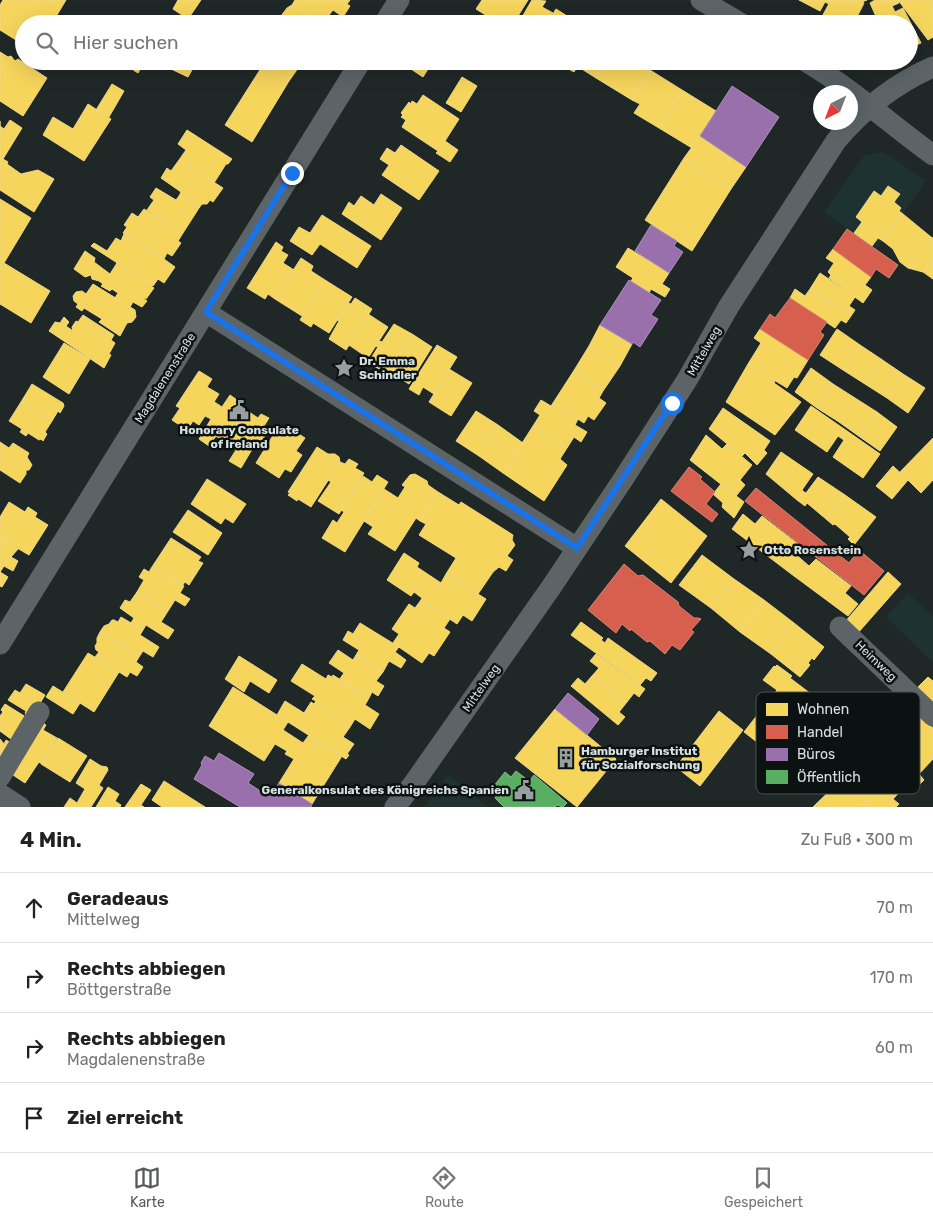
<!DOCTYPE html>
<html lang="de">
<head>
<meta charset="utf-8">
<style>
  body { margin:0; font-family:Rubik,sans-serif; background:#f6f6f6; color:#222 }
  .compass { position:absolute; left:813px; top:85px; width:45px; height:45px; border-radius:50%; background:#fff; box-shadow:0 5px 20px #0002; rotate:222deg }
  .stop { position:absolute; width:15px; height:15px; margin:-11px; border:4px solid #1a73e8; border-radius:50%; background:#fff }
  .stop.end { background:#1a73e8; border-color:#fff; box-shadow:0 1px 5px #0008 }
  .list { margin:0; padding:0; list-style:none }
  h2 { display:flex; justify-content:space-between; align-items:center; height:65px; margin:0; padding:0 20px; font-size:21px }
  h2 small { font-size:16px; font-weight:400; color:#767676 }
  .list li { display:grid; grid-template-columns:32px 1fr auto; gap:15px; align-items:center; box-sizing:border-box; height:70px; padding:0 20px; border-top:1px solid #e0e0e0 }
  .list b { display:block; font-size:19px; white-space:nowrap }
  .list p { margin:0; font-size:16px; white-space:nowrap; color:#767676 }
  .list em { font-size:16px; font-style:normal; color:#767676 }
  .icon { flex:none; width:28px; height:28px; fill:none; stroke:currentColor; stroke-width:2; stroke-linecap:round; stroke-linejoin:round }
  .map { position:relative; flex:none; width:933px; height:807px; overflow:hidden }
  .search { position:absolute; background:#fff; box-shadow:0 5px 20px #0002; left:15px; right:15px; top:15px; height:55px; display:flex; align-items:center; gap:12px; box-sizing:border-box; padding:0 18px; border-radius:28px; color:#767676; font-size:19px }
  .sheet { height:345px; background:#fff }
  nav { display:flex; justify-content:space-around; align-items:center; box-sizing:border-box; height:70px; border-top:1px solid #e0e0e0; background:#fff; font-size:14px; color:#767676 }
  nav a { display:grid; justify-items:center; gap:2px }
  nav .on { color:#575b5a }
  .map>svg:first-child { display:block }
</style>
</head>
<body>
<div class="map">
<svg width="933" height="807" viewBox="0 0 933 807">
  <rect width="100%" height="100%" fill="#202827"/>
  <path fill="#1d3231" d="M882,152L889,155L926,181L877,249L824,212L864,156Z
    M908,593L933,617V662L886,617Z
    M448,775L488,807H424Z"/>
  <path fill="#f6d55c" stroke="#edd884" d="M3,0H66L54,20L58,24H24V45L0,30V5Z
    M178,0H201L188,19L173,9Z
    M295,0H350L347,4L350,6L343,17L333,10L322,24L292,5Z
    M482,0H528L513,24H500L476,9Z
    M532,0L546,1L542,7L553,13L547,24H518Z
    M799,0H831L829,4L825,2L820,11Z
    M831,0H867L862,2L864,3L855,21L856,24H818Z
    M875,0H898L899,3L892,6L895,12L903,8L921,43L909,48V24H877L876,22L878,21L870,3Z
    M898,0H933V37L928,40Z
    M292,5L322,24H275L287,8Z
    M556,9L575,21L573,24H547Z
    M0,52L8,57L11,56L15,61L18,59L47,78L23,116L0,101Z
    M126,61H145L138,73L124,64Z
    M197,61L188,77L169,68L168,66H160L158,62Z
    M265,61H301V64L289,81L263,65Z
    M399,61H433L423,77Z
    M550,61H580L574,72L563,66L561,68Z
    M580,61H607L596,78L577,66Z
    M607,61H636L650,70L632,100L596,78Z
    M854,61H880L866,67Z
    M263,65L289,81L252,142L225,125Z
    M650,70L682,90L659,128L634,113L640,104L632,100Z
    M462,77L477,86L461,112L446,103Z
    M112,84L124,91L109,117L96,110Z
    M682,90L716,111L692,148L659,128Z
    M423,95L459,119L445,141L458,150L450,162L436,153L438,151L402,127L406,120L401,117L403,115L401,113L409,102L411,104L412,101L417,104Z
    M88,104L111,119L84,161L43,135L53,117L73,129Z
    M10,120L22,128L3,159L8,162L7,164L21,174L38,170L54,179L34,212L0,190V121V126L4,129Z
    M187,130L232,159L228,164H226L214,183L179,160L186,150L178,144Z
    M700,136L746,167L731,189L684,158Z
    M401,145L439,171L419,200L382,175L389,165L380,159L387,148L395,153Z
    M684,158L731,189L692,251L645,220Z
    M179,160L223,188L213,202L210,200L207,204H202L199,208L179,196L181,192L161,178L167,168L171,171Z
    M888,186L900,194L894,202L901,208L899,211L903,214L883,241L878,238L872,246L854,233L862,222L856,217L874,191L881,196Z
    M156,188L176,200L179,196L199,208L183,233L147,210L154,200L150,197Z
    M381,194L402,208L381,240L342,214L349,202L354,206L361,196L374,205Z
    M0,199L31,218L4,263L50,291L31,323L0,304Z
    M144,209L183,233L178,241L181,243L172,256L167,253L164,259L123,233L127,227L124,225L132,213L138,217Z
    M903,214L931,237L908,268L900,262L893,249L883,241Z
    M322,215L371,246L357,268L320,244L312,255L290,241L299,227L310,233Z
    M124,234L164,259L175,267L164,283L158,279L153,286L91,246L94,243L107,251L116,238L121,241Z
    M931,237L933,238V259L923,272L908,268Z
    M276,242L283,247L281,251L288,255L283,263L294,270L275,299L268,294L265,299L247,288Z
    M628,248L669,273L662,284L670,289L665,297L651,289L649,293L631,281L633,278L616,267Z
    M833,249L871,277L865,285L872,290L863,303L829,278L831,275L828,272L834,263L826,258Z
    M85,251L95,258L94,262L110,274L117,263L152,285L151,286L154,288L146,299L145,297L144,299L147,301L142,307L133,302L130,307L115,298L118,293L112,289L110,291L101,286L103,284L99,281L92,279L91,275L85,277L74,269Z
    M301,258L313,266L311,271L325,280L302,316L275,299Z
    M933,259V279L923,272Z
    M820,273L855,297L849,306L855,310L851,316L810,289Z
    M325,280L352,297L329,333L313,323L311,327L300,320Z
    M93,284L135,310L136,317L132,322L127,323L120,336L99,322L102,319L84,308L82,311L76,307L78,304L74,301L73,296L76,292L82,291L86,294Z
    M795,289L805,296L810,289L851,316L846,323L841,320L835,328L790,298Z
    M355,298L372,309L346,350L329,339L339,321L337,320L348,303L351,304Z
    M368,314L388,327L368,358L349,345Z
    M83,315L114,335L111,340L115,343L109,354L111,355L104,368L49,331L55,322L60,323L64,317L69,322L66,326L73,331L72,327L76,321L78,322Z
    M394,324L412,334L389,371L381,366L379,369L368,363L378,347L376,346L379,341L382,342Z
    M600,325L632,344L620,366L589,346Z
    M760,329L808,360L797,378L794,377L787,388L748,364L761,343L754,338Z
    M837,329L860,345L843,370L820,355Z
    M412,334L432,347L409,384L389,371Z
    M64,343L90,359L69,394L43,377Z
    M437,345L457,357L434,394L423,387L419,395L409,389Z
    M860,345L881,359L865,384L843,370Z
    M589,346L620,366L603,391L573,372Z
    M881,359L903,374L887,398L865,384Z
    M748,364L775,381L774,383L801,402L775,435L726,402Z
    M811,368L833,384L817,408L795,392Z
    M449,369L472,383L451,416L429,402Z
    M199,371L212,379L207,387L219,394L214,402L216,403L207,417L205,416L199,425L193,421L187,430L172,420L180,408L176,406Z
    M573,372L603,391L599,398L606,403L594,420L588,416L584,423L553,403Z
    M903,374L925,388L908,413L887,398Z
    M32,384L63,403L64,406L60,413L58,411L52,421L21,402Z
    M833,384L855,398L839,422L817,408Z
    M230,395L237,400L235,403L246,410L226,443L216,436L209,446L199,439L211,419L207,417L216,403L222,407Z
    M855,398L877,412L860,437L839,422Z
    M541,400L551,406L553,403L578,419L575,425L587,432L581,442L574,437L567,448L533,426L540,415L534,411Z
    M21,402L52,421L45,432L47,434L43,441L41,439L39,440L28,433L26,436L20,432L22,429L9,421Z
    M811,406L847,431L841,438L838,436L827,452L795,430Z
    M723,408L770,441L764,450L767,453L757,465L745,453L742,456L709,429Z
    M246,410L258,418L261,414L269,418L261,431L266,434L258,448L254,446L241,468L229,461L236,450L226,443Z
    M476,411L498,425L479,456L456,441Z
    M877,412L897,427L880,451L860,437Z
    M498,425L523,443L503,473L479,456Z
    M533,426L567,448L560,459L567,465L544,501L503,473Z
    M277,429L290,437L294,431L305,438L296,451L302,455L291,472L285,469L279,478L256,463Z
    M847,431L880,454L863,478L833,457L844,440L841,438Z
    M706,435L722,449L727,444L752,465L740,480L745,485L736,496L690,460Z
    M933,438V480L921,493L900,472Z
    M0,442L9,448L13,443L29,453L27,457L32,465L29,470H26V474L20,483L0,470Z
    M317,447L328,454H335L339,457L340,462L311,507L298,499L297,501L288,495L290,493L288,492Z
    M781,452L813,474L802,490L804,492L797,500L766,474Z
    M349,459L358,464L355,468L364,473L339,514L318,501L331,482L328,480L340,462L345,464Z
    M893,466L908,480L892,499L876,486Z
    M415,474L427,481L428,485L438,492L420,521L416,518L395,551L368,534L373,527L364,521L384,489L398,498L405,487L402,485L410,475Z
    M377,475L388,482L345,552L322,538L333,520L337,523L344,512L341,510L363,476L372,482Z
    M818,477L845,495L826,519L807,503L805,506L797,500L804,492L806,493Z
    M207,479L246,504L233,523L225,518L221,524L191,504Z
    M721,484L744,502L734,518L722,507L723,503L713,494Z
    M438,492L459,505L461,502L513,535L512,540L515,545L507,556L513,560L506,571L499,567L493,572L478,594L446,574L456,558L419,535L426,524L420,521Z
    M845,495L876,517L854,545L848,539L850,537L835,524L833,525L826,519Z
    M661,499L707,536L671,583L625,546Z
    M9,502L25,512L28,507L37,513L35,517L48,525L29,555L0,538V517Z
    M188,510L222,533L208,555L173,532Z
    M743,514L755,524L762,516L798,544L792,551L801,559L790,573L732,529Z
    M0,538L18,549L11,557L18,561L13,571L4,566L2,569L0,567Z
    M171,538L201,557L198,561L203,563L189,585L185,582L182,586L152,567Z
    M404,553L419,563L417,567L441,583L446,574L486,599L472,621L463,615L457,624L421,600L422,598L414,592L411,596L387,580Z
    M702,555L734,579L711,608L679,585Z
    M801,559L809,566L816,559L851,586L845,593L858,604L848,616L790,573Z
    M0,567L2,569L0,572L8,577L2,587L0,586Z
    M152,567L184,586L180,593L190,599L185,606L175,600L168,611L137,592L144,580L139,577L144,569L149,572Z
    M888,572L901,584L857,634L844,623Z
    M734,579L764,600L740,632L711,608Z
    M137,592L168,611L161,622L174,630L168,639L146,625L143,630L131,623L134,618L120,608L125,600L130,602Z
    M421,600L450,619L444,628L450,632L434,656L429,653L422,663L393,643L399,634L392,629L409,604L415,608Z
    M764,600L794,623L771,654L740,632Z
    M121,617L143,630L140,635L159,647L153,657L143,651L139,657L100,632L104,626L109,624L112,620H114L118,622Z
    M581,622L603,638L601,640L605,643L608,638L657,673L651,681L646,678L640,685L571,635Z
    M360,623L399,647L395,652L406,660L401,668L389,661L383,672L356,655L359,650L343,640L348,631L353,634Z
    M794,623L824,647L814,660L812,658L808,663L810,665L800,677L771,654Z
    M100,632L139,657L136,662L143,667L137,676L130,672L127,677L95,657L99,652L96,650L95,646L97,643V638Z
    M338,650L353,660L356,655L383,672L376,681L384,686L378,696L372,692L369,698L339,680L344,673L329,663Z
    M88,653L119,672L94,712L63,692Z
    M596,654L645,689L639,697L634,693L627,702L592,676L599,668L590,661Z
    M239,656L277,680L269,693L250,681L244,692L225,679Z
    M302,664L326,679L328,675L332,677L333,675L369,698L365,705L379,714L370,729L355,719L350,727L314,704L316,701L312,699L315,696L291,681Z
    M777,665L792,676L790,678L815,697L802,715L790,706L770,732L781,740L771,753L744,732L777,690L763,680L774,666L775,667Z
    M592,676L627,702L619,712L625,717L618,725L571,686L578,678L585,684Z
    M928,677L933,681V709L914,691Z
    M26,684L45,695L31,718L25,714L26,711L8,700L15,690L20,693Z
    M53,686L80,703L73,714L46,697Z
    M233,687L288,722L283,730L303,743L309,735L342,756L312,804L279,783L294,759L285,754L287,751L275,744L264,761L209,726Z
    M285,701L304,713L311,702L350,727L343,737L354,744L347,754L349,755L346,759L277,715Z
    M5,704L29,719L15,742L0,731V716L3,712L1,710Z
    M900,704L907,710L910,707L933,728V759L919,774L924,780L914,790L908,784L909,782L872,747L874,746L867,740L877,730L883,736L899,720L892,713Z
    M555,709L616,759L577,807L515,758Z
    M719,711L743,730L700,786L676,767Z
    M38,720L46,725L43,730L57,738L42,764L39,762L25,783L7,771Z
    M58,738L87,756L70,782L41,764Z
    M0,739L4,744L6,740L16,746L0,766Z
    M872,747L909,782L893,799L899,804L896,807H871L842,779L850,771L844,765L852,757L858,762Z
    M90,759L101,766L107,767L108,770L99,785L103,788L91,807H64L70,798L77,803L85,789L76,783Z
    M842,779L871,807H813Z
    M164,781L205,807H162L152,800Z
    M141,784L151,790L141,805L144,807H125Z
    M108,787L119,794L115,801L121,805L120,807H96Z"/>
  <path fill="#d6604d" stroke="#d68679" d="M847,229L898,265L889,278L876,269L871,277L833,249Z
    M790,298L827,322L820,332L824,335L808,360L760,329L770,314L775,318Z
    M689,467L702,477L700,479L715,492L706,504L718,514L712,522L671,491Z
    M756,488L849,563L859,550L884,571L864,595L745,501Z
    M624,564L638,576L643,575L678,602L679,606L694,618H698L701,619L691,630L694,632L680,650L672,645L665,654L650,641L647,642L631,629L630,631L622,624L616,633L588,610Z"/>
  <path fill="#9970ab" stroke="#ac92bb" d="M732,86L779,117L746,167L700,136Z
    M651,225L677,241L674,246L683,252L669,273L635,251Z
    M629,280L661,300L651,315L658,319L640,347L633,342L632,344L600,325Z
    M568,693L599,719L587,735L555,709Z
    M219,753L254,774L248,783L265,794L269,787L274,791L279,783L312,804L311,807H240L194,779L202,765L201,763L205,756L214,761Z"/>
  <path fill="#5aae61" stroke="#80bd87" d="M516,771L529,781L534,775L567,803L563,807L557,805L555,807H504L495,798L499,792L493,787L505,772L511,777Z"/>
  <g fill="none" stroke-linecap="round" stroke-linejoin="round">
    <path stroke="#5c6467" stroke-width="21" d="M701,0L742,24
      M384,24L399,0
      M805,61C851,88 890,124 933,155
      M206,312L577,548
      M840,627L933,716
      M0,644L361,61
      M0,777L39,712
      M0,794L20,807
      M395,807L414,783L552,586L622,481L687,380L729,306L836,141C863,109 894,84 933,67"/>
  </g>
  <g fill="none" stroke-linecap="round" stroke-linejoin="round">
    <path stroke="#1a73e8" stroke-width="6" d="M292,173L206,312L577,548L672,403"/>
  </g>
  <defs>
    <symbol id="sight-bare" viewBox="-9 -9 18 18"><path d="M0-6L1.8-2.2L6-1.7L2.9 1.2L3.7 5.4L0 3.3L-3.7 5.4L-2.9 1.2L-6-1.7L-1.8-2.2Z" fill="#97a09f" stroke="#0c1212" stroke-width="2.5" paint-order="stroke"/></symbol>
    <symbol id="civic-bare" viewBox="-9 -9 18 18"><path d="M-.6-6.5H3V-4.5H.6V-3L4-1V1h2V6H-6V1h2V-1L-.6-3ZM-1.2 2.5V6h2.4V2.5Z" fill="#97a09f" stroke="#0c1212" stroke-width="2.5" paint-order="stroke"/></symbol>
    <symbol id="building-bare" viewBox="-9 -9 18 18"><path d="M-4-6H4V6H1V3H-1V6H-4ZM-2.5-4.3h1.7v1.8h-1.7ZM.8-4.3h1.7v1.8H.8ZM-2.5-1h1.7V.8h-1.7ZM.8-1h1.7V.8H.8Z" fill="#97a09f" stroke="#0c1212" stroke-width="2.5" paint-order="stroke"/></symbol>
  </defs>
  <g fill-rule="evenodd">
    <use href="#sight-bare" x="330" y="354" width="28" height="28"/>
    <use href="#civic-bare" x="225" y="396" width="28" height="28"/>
    <use href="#sight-bare" x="735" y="536" width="28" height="28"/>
    <use href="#building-bare" x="552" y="744" width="28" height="28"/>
    <use href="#civic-bare" x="510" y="776" width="28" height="28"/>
  </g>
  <g text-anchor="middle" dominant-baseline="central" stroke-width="5" stroke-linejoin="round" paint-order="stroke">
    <g font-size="12" fill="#d7e0e0" stroke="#0c1212">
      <text transform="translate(704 351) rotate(-60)">Mittelweg</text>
      <text transform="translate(165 378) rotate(-58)">Magdalenenstraße</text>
      <text transform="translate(876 661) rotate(44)">Heimweg</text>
      <text transform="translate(481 688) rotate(-55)">Mittelweg</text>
    </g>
    <g font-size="12" font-weight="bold" fill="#d7e0e0" stroke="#0c1212" text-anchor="start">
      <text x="359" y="361">Dr. Emma<tspan x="359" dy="14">Schindler</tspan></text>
      <text x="239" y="430" text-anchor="middle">Honorary Consulate<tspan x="239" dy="14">of Ireland</tspan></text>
      <text x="764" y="550">Otto Rosenstein</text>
      <text x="581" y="751">Hamburger Institut<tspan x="581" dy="14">für Sozialforschung</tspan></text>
      <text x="509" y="790" text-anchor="end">Generalkonsulat des Königreichs Spanien</text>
    </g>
  </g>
  <rect x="756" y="692" width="164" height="102" rx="8" fill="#0c1212" stroke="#495050" stroke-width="1"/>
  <rect x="766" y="703" width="22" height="13" fill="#f6d55c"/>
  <rect x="766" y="725" width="22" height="14" fill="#d6604d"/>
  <rect x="766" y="748" width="22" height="13" fill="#9970ab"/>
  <rect x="766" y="770" width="22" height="14" fill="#5aae61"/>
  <g font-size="14" fill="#d7e0e0">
    <text x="797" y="714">Wohnen</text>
    <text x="797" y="737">Handel</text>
    <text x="797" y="759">Büros</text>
    <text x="797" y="782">Öffentlich</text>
  </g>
</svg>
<svg class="compass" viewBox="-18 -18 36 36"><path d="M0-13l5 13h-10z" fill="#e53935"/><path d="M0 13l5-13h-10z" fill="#767676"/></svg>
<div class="stop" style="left:672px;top:403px"></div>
<div class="stop end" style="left:292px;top:173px"></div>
<div class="search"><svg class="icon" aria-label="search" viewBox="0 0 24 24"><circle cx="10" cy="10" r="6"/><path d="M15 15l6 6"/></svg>Hier suchen</div>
</div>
<section class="sheet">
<h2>4 Min.<small>Zu Fuß · 300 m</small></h2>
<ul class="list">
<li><svg class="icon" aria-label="ahead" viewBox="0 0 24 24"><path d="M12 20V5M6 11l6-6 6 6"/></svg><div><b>Geradeaus</b><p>Mittelweg</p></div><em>70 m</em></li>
<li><svg class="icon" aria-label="right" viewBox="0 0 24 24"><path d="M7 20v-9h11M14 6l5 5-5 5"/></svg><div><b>Rechts abbiegen</b><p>Böttgerstraße</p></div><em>170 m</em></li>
<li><svg class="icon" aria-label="right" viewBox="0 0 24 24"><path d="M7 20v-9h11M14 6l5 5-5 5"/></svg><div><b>Rechts abbiegen</b><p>Magdalenenstraße</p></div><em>60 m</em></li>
<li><svg class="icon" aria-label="arrive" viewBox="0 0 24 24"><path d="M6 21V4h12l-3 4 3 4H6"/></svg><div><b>Ziel erreicht</b></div></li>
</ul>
</section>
<nav>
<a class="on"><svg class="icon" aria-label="map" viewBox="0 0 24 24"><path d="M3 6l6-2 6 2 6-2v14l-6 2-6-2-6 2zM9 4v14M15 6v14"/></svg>Karte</a>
<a><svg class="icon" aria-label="directions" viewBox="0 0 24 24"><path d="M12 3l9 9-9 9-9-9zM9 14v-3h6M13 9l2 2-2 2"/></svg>Route</a>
<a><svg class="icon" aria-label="saved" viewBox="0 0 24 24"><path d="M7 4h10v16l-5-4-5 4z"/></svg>Gespeichert</a>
</nav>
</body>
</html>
